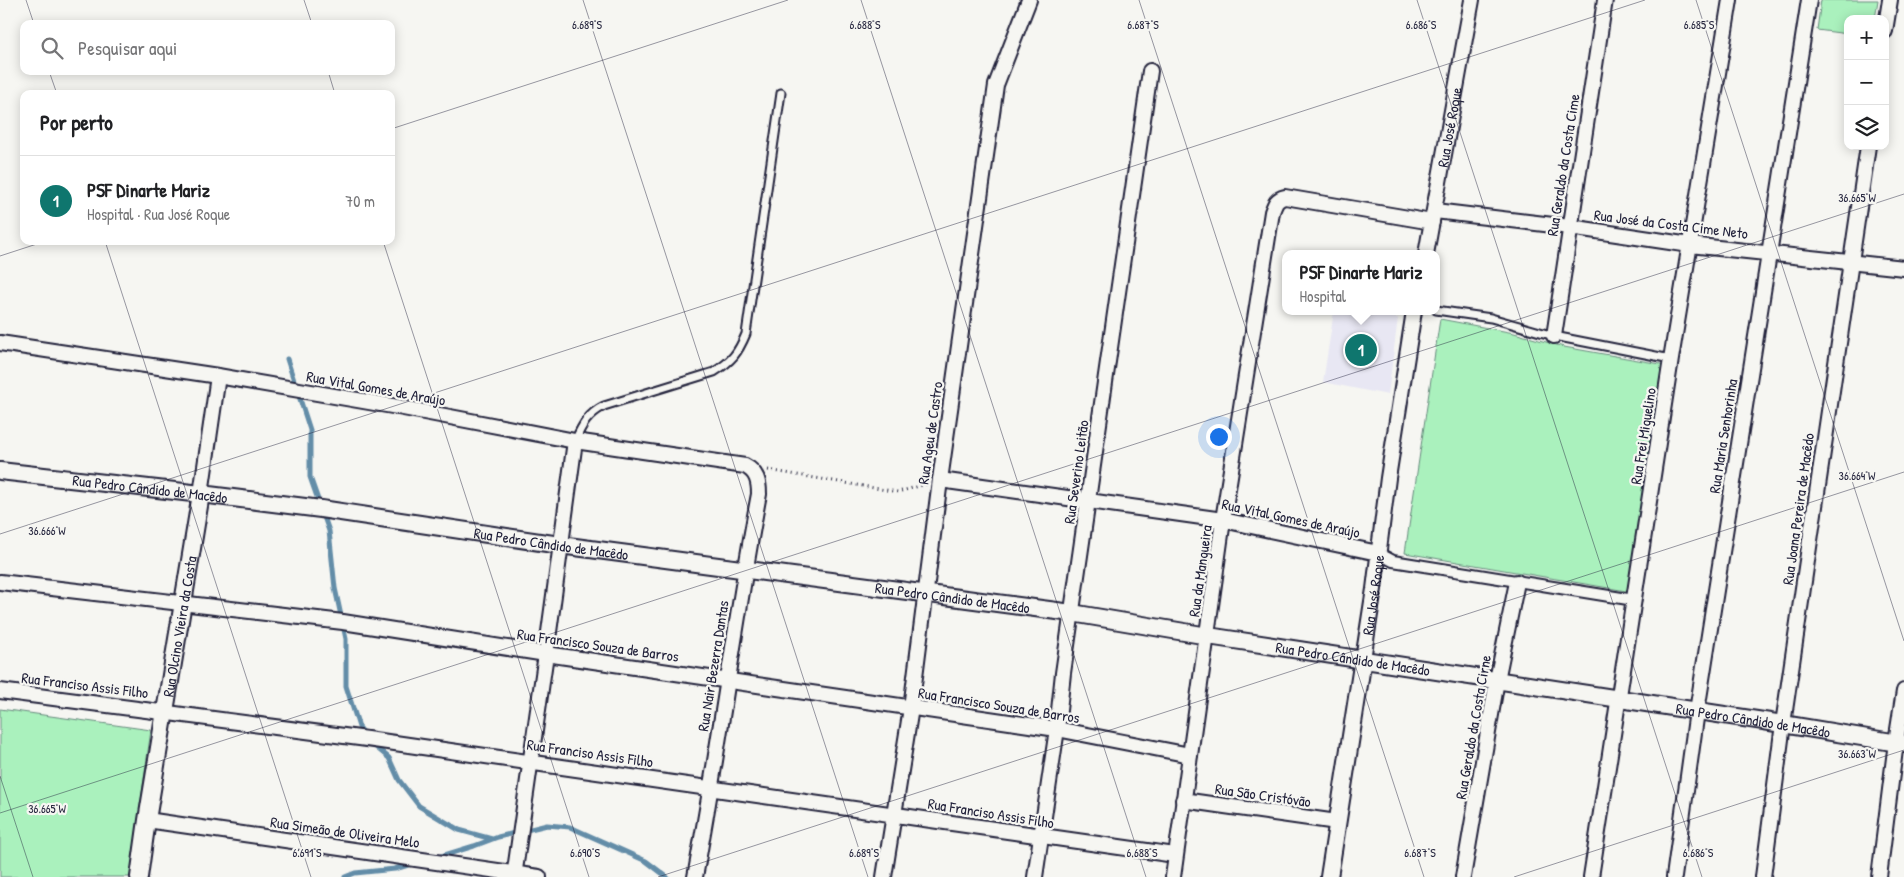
<!DOCTYPE html>
<html lang="pt">
<head>
<meta charset="utf-8">
<style>
  body { margin:0; font-family:"Patrick Hand",sans-serif; background:#f2f2f2; color:#202124 }
  .controls { position:absolute; right:15px; top:15px; display:grid; overflow:hidden; border-radius:10px; box-shadow:0 2px 12px #0003 }
  .controls button { width:45px; height:45px; display:grid; place-items:center; padding:0; border:0; border-bottom:1px solid #e0e0e0; background:#fff; color:#202124; font:25px sans-serif }
  .you { position:absolute; left:1218px; top:436px; width:18px; height:18px; margin:-12px; border:4px solid #fff; border-radius:50%; background:#1a73e8; box-shadow:0 0 0 8px #1a73e833 }
  .badge { display:grid; place-items:center; width:32px; height:32px; border-radius:50%; background:#0f766e; color:#fff; font-size:16px; font-weight:700 }
  .pin { position:absolute; translate:-50% -50%; border:2px solid #fff; box-shadow:0 1px 5px #0006 }
  .popup { position:absolute; left:1282px; top:250px; width:158px; height:65px; box-sizing:border-box; display:grid; place-content:center; border-radius:10px; background:#fff; filter:drop-shadow(0 1px 4px #0005); font-size:16px; white-space:nowrap; color:#757577 }
  .popup b { font-size:19px; color:#202124 }
  .popup::after { content:''; position:absolute; left:50%; top:100%; margin-left:-10px; border:10px solid transparent; border-top-color:#fff }
  .list { margin:0; padding:0; list-style:none }
  h2 { display:flex; justify-content:space-between; align-items:center; height:65px; margin:0; padding:0 20px; font-size:21px }
  h2 small { font-size:16px; font-weight:400; color:#757577 }
  .list li { display:grid; grid-template-columns:32px 1fr auto; gap:15px; align-items:center; box-sizing:border-box; height:90px; padding:0 20px; border-top:1px solid #e0e0e0 }
  .list b { display:block; font-size:19px; white-space:nowrap }
  .list p { margin:0; font-size:16px; white-space:nowrap; color:#757577 }
  .list em { font-size:16px; font-style:normal; color:#757577 }
  .icon { flex:none; width:28px; height:28px; fill:none; stroke:currentColor; stroke-width:2; stroke-linecap:round; stroke-linejoin:round }
  .map { position:relative; flex:none; width:1904px; height:877px; overflow:hidden }
  .search { position:absolute; background:#fff; box-shadow:0 2px 12px #0003; left:20px; top:20px; width:375px; height:55px; display:flex; align-items:center; gap:12px; box-sizing:border-box; padding:0 18px; border-radius:10px; color:#757577; font-size:19px }
  .panel { position:absolute; background:#fff; box-shadow:0 2px 12px #0003; left:20px; top:90px; width:375px; height:155px; border-radius:10px }
  .map>svg:first-child { display:block }
</style>
</head>
<body>
<div class="map">
<svg width="1904" height="877" viewBox="0 0 1904 877">
  <rect width="100%" height="100%" fill="#f6f6f2"/>
  <filter id="ink" filterUnits="userSpaceOnUse"><feTurbulence type="fractalNoise" baseFrequency=".02" numOctaves="2"/><feDisplacementMap in="SourceGraphic" scale="10" xChannelSelector="R" yChannelSelector="G"/><feConvolveMatrix kernelMatrix="1 2 1 2 8 2 1 2 1" color-interpolation-filters="sRGB"/></filter>
  <g filter="url(#ink)">
    <path fill="#e8e7f3" d="M1334,311H1348L1398,318L1388,395L1323,382Z"/>
    <path fill="#aaf1bd" stroke="#668a7c" d="M1821,0H1878L1875,19H1848V34L1817,30Z
      M1440,319L1514,333L1564,347L1666,365L1632,592L1405,553Z
      M0,709L151,730L130,877H0Z"/>
    <g fill="none" stroke-linecap="round" stroke-linejoin="round">
      <path stroke="#648da8" stroke-width="5" d="M287,359L310,430V477L329,531L335,588L346,639V686L359,727L366,736
        M371,743L389,758L399,780L419,806L459,830L492,839
        M435,858L474,846L498,837L547,825L570,827L646,861L667,877
        M345,877L355,873L395,869L415,863"/>
      <defs>
        <path id="service" d="M1436,310L1491,318L1554,336L1671,359
          M575,441C582,425 588,414 604,406L714,372C732,361 738,353 746,334L781,93"/>
        <path id="pedestrian" d="M1378,553L1393,561L1634,600"/>
        <g id="minor">
          <path d="M1885,31L1890,0"/>
          <path d="M1435,211L1570,227L1690,245L1904,268"/>
          <path id="s1" d="M1426,254L1472,0"/>
          <path d="M1554,336L1605,0"/>
          <path d="M0,343L218,376L398,407L575,441L745,466C757,472 759,482 759,494C735,621 719,750 695,877"/>
          <path d="M940,480L1223,520L1378,553"/>
          <path d="M201,494L218,376"/>
          <path d="M0,582L343,622L546,654L1057,729L1190,755"/>
          <path id="s2" d="M1363,659L1374,589L1388,478L1414,311"/>
          <path d="M0,691L367,739L1175,855"/>
          <path d="M1183,800L1337,822"/>
          <path d="M147,820L539,877"/>
          <path d="M514,877L546,654L575,441"/>
          <path d="M884,877L911,708L940,480L996,85L1029,0"/>
          <path d="M1035,877L1057,729L1063,673L1150,71"/>
          <path d="M1173,877L1223,520L1272,212C1275,204 1276,199 1285,197L1432,222"/>
          <path d="M1463,877L1497,680L1517,582"/>
          <path d="M1591,877L1671,359L1730,0"/>
          <path d="M1674,877L1697,711L1809,0"/>
          <path d="M1763,877L1783,724L1868,146"/>
          <path d="M1879,877L1896,742L1904,691"/>
        </g>
        <g id="tertiary">
          <path id="s3" d="M0,471L201,494L321,509L560,545L1072,613L1208,636L1783,724L1904,744"/>
          <path id="s4" d="M139,877L147,820L201,494"/>
          <path d="M1329,877L1363,659"/>
        </g>
      </defs>
      <use href="#service" stroke="#22223b" stroke-width="11"/>
      <use href="#pedestrian" stroke="#22223b" stroke-width="14"/>
      <use href="#minor" stroke="#22223b" stroke-width="18"/>
      <use href="#tertiary" stroke="#22223b" stroke-width="20"/>
      <path stroke="#22223b" stroke-width="3" stroke-dasharray="1 4" stroke-linecap="butt" d="M768,470L898,492L927,484"/>
      <use href="#service" stroke="#f6f6f2" stroke-width="7"/>
      <use href="#pedestrian" stroke="#f6f6f2" stroke-width="10"/>
      <use href="#minor" stroke="#f6f6f2" stroke-width="14"/>
      <use href="#tertiary" stroke="#f6f6f2" stroke-width="16"/>
    </g>
  </g>
  <path fill="none" stroke="#22223b" stroke-width="1" stroke-opacity="0.45" d="M26,0L34,24M304,0L312,24M583,0L868,877M861,0L1146,877M1139,0L1424,877M1417,0L1702,877M1696,0L1904,641M49,71L57,94M328,71L335,94M391,129L788,0M105,241L311,877M383,241L589,877M0,256L46,241M0,534L1645,0M0,776L33,877M0,813L1904,194M658,877L1904,472M1514,877L1904,750"/>
  <g text-anchor="middle" dominant-baseline="central" stroke-width="4.5" stroke-linejoin="round" paint-order="stroke">
    <g font-size="15" fill="#22223b" stroke="#f6f6f2">
      <text stroke="none"><textPath href="#s1" startOffset="129">Rua José Roque</textPath></text>
      <text transform="translate(1563 165) rotate(-81)">Rua Geraldo da Costa Cime</text>
      <text transform="translate(1671 224) rotate(7)">Rua José da Costa Cime Neto</text>
      <text transform="translate(376 388) rotate(10)">Rua Vital Gomes de Araújo</text>
      <text transform="translate(930 433) rotate(-82)">Rua Ageu de Castro</text>
      <text transform="translate(1643 436) rotate(-81)">Rua Frei Miguelino</text>
      <text transform="translate(1723 436) rotate(-81)">Rua Maria Senhorinha</text>
      <text transform="translate(1076 472) rotate(-82)">Rua Severino Leitão</text>
      <text stroke="none"><textPath href="#s3" startOffset="151">Rua Pedro Cândido de Macêdo</textPath></text>
      <text transform="translate(1798 509) rotate(-82)">Rua Joana Pereira de Macêdo</text>
      <text transform="translate(1291 518) rotate(12)">Rua Vital Gomes de Araújo</text>
      <text stroke="none"><textPath href="#s3" startOffset="556">Rua Pedro Cândido de Macêdo</textPath></text>
      <text transform="translate(1200 571) rotate(-82)">Rua da Mangueira</text>
      <text stroke="none"><textPath href="#s2" startOffset="65">Rua José Roque</textPath></text>
      <text stroke="none"><textPath href="#s3" startOffset="961">Rua Pedro Cândido de Macêdo</textPath></text>
      <text stroke="none"><textPath href="#s4" startOffset="254">Rua Olcino Vieira da Costa</textPath></text>
      <text transform="translate(598 645) rotate(8)">Rua Francisco Souza de Barros</text>
      <text stroke="none"><textPath href="#s3" startOffset="1366">Rua Pedro Cândido de Macêdo</textPath></text>
      <text transform="translate(713 666) rotate(-81)">Rua Nair Bezerra Dantas</text>
      <text transform="translate(85 685) rotate(7)">Rua Franciso Assis Filho</text>
      <text transform="translate(999 705) rotate(9)">Rua Francisco Souza de Barros</text>
      <text stroke="none"><textPath href="#s3" startOffset="1771">Rua Pedro Cândido de Macêdo</textPath></text>
      <text transform="translate(1473 727) rotate(-80)">Rua Geraldo da Costa Cirne</text>
      <text transform="translate(590 753) rotate(8)">Rua Franciso Assis Filho</text>
      <text transform="translate(1263 795) rotate(8)">Rua São Cristóvão</text>
      <text transform="translate(991 813) rotate(9)">Rua Franciso Assis Filho</text>
      <text transform="translate(345 832) rotate(8)">Rua Simeão de Oliveira Melo</text>
    </g>
  </g>
  <g font-size="12" text-anchor="middle" fill="#22223b" stroke="#f6f6f2" stroke-width="4.5" stroke-linejoin="round" paint-order="stroke">
    <text x="587" y="29">6.689°S</text>
    <text x="865" y="29">6.688°S</text>
    <text x="1143" y="29">6.687°S</text>
    <text x="1421" y="29">6.686°S</text>
    <text x="1699" y="29">6.685°S</text>
    <text x="1857" y="202">36.665°W</text>
    <text x="1857" y="480">36.664°W</text>
    <text x="47" y="535">36.666°W</text>
    <text x="1857" y="758">36.663°W</text>
    <text x="47" y="813">36.665°W</text>
    <text x="307" y="857">6.691°S</text>
    <text x="585" y="857">6.690°S</text>
    <text x="864" y="857">6.689°S</text>
    <text x="1142" y="857">6.688°S</text>
    <text x="1420" y="857">6.687°S</text>
    <text x="1698" y="857">6.686°S</text>
  </g>
</svg>
<div class="controls">
<button>+</button>
<button>−</button>
<button><svg class="icon" aria-label="layers" viewBox="0 0 24 24"><path d="M12 4l9 5-9 5-9-5zM3 14l9 5 9-5"/></svg></button>
</div>
<div class="you"></div>
<div class="pin badge" style="left:1361px;top:350px">1</div>
<div class="popup"><b>PSF Dinarte Mariz</b>Hospital</div>
<div class="search"><svg class="icon" aria-label="search" viewBox="0 0 24 24"><circle cx="10" cy="10" r="6"/><path d="M15 15l6 6"/></svg>Pesquisar aqui</div>
<section class="panel">
<h2>Por perto<small></small></h2>
<ul class="list">
<li><span class="badge">1</span><div><b>PSF Dinarte Mariz</b><p>Hospital · Rua José Roque</p></div><em>70 m</em></li>
</ul>
</section>
</div>
</body>
</html>
